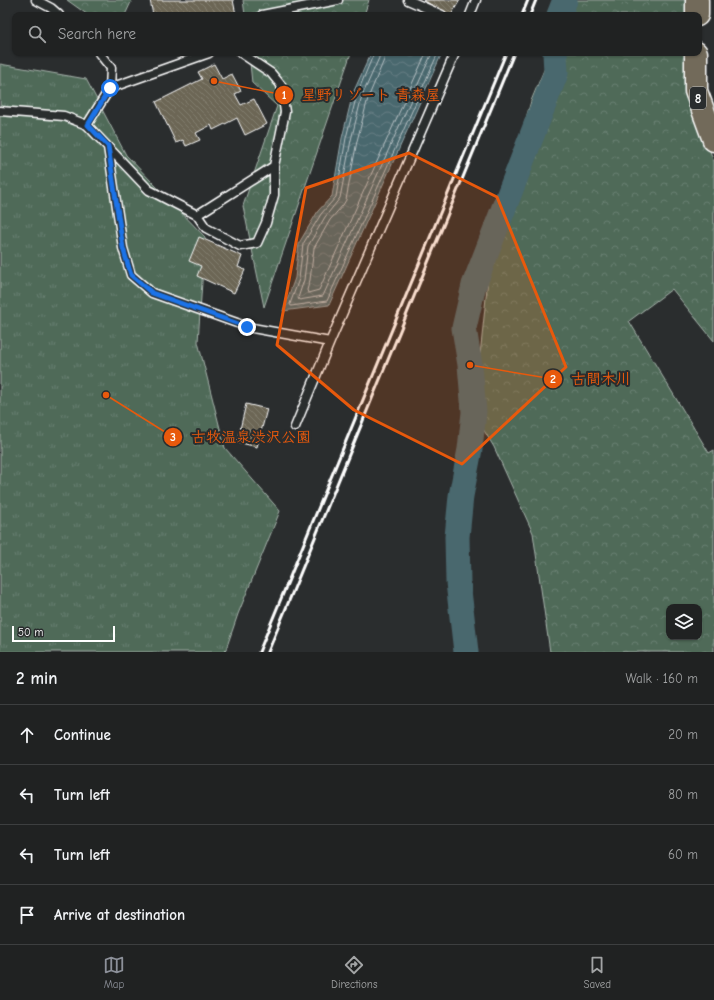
<!DOCTYPE html>
<html lang="en">
<head>
<meta charset="utf-8">
<style>
  body { margin:0; font-family:"Comic Neue","Klee One",sans-serif; background:#282a2a; color:#f1f3f6 }
  .controls { position:absolute; right:12px; bottom:12px; display:grid; overflow:hidden; border-radius:8px; box-shadow:0 1px 3px #0004 }
  .controls button { width:36px; height:36px; display:grid; place-items:center; padding:0; border:0; border-bottom:1px solid #3d3f40; background:#202222; color:#f1f3f6; font:20px sans-serif }
  .scale { position:absolute; left:12px; bottom:10px; width:103px; box-sizing:border-box; padding-left:4px; border:2px solid #fff; border-top:0; font-size:11px; line-height:14px; white-space:nowrap; color:#fff; -webkit-text-stroke:3px #2a2d2e; paint-order:stroke }
  .stop { position:absolute; width:12px; height:12px; margin:-9px; border:3px solid #1a73e8; border-radius:50%; background:#fff }
  .stop.end { background:#1a73e8; border-color:#fff; box-shadow:0 1px 4px #0008 }
  .list { margin:0; padding:0; list-style:none }
  h2 { display:flex; justify-content:space-between; align-items:center; height:52px; margin:0; padding:0 16px; font-size:17px }
  h2 small { font-size:13px; font-weight:400; color:#a2a4a5 }
  .list li { display:grid; grid-template-columns:26px 1fr auto; gap:12px; align-items:center; box-sizing:border-box; height:60px; padding:0 16px; border-top:1px solid #3d3f40 }
  .list b { display:block; font-size:15px; white-space:nowrap }
  .list em { font-size:13px; font-style:normal; color:#a2a4a5 }
  .icon { flex:none; width:22px; height:22px; fill:none; stroke:currentColor; stroke-width:2; stroke-linecap:round; stroke-linejoin:round }
  .map { position:relative; flex:none; width:714px; height:652px; overflow:hidden }
  .search { position:absolute; background:#202222; box-shadow:0 1px 3px #0004; left:12px; right:12px; top:12px; height:44px; display:flex; align-items:center; gap:10px; box-sizing:border-box; padding:0 14px; border-radius:8px; color:#a2a4a5; font-size:15px }
  .sheet { height:292px; background:#202222 }
  nav { display:flex; justify-content:space-around; align-items:center; box-sizing:border-box; height:56px; border-top:1px solid #3d3f40; background:#202222; font-size:11px; color:#a2a4a5 }
  nav a { display:grid; justify-items:center; gap:2px }
  nav .on { color:#8c9099 }
  .map>svg:first-child { display:block }
</style>
</head>
<body>
<div class="map">
<svg width="714" height="652" viewBox="0 0 714 652">
  <defs>
    <pattern id="forest-crowns" width="20" height="18" patternUnits="userSpaceOnUse"><rect width="20" height="18" fill="#4f6a59"/><path d="M2 6a3 3 0 1 1 6 0M12 15a3 3 0 1 1 6 0" fill="none" stroke="#698072"/></pattern>
    <pattern id="park-tufts" width="24" height="20" patternUnits="userSpaceOnUse"><rect width="24" height="20" fill="#4f6a59"/><path d="M3 7l-1-3M5 7V3M7 7l1-3M15 17l-1-3M17 17v-4M19 17l1-3" fill="none" stroke="#698072"/></pattern>
    <pattern id="water-waves" width="16" height="10" patternUnits="userSpaceOnUse"><rect width="16" height="10" fill="#4a676e"/><path d="M0 5q4-4 8 0t8 0" fill="none" stroke="#657e84"/></pattern>
    <pattern id="building-back-hatch" width="6" height="6" patternUnits="userSpaceOnUse"><rect width="6" height="6" fill="#6c6655"/><path d="M-1 5l2 2M0 0l6 6M5-1l2 2" fill="none" stroke="#827d6e"/></pattern>
  </defs>
  <rect width="100%" height="100%" fill="#2a2d2e"/>
  <filter id="ink" filterUnits="userSpaceOnUse"><feTurbulence type="fractalNoise" baseFrequency=".025" numOctaves="2"/><feDisplacementMap in="SourceGraphic" scale="8" xChannelSelector="R" yChannelSelector="G"/><feConvolveMatrix kernelMatrix="1 2 1 2 8 2 1 2 1" color-interpolation-filters="sRGB"/></filter>
  <g filter="url(#ink)">
    <path fill="url(#forest-crowns)" stroke="#a7b4ac" fill-rule="evenodd" d="M67,0H132L125,15H88Z
      M243,0H369L364,15H245Z
      M572,0H690V15H566Z
      M249,53H351L264,307L243,206L277,106L252,83Z
      M551,53H689L687,89L714,162V341L672,289L629,321L709,453L714,450V652H550L533,533L494,447L474,414L493,230L531,101ZM669,607H699V637H669Z"/>
    <path fill="url(#park-tufts)" stroke="#a7b4ac" d="M0,64L86,79L126,155L205,237L198,342L225,448L280,511L238,614L225,652H0Z"/>
    <path fill="url(#water-waves)" stroke="#92a4a8" d="M371,53H442L329,305L283,311L295,278L299,243L318,211L332,196L342,138L353,93Z"/>
    <g fill="none" stroke-linecap="round" stroke-linejoin="round">
      <path stroke="#b7c2c5" stroke-width="1" d="M374,53L357,94L346,138L336,197L321,214L303,244L299,279L290,304L291,306L327,301L438,53
        M379,53V58L362,96L351,140L340,198L325,217L308,246L304,280L298,298L299,300L323,296L432,53
        M385,53L384,60L368,98L357,141L346,200L343,205L330,220L314,248L310,280L307,290L308,293L319,290L426,53"/>
      <path stroke="#4a676e" stroke-width="25" d="M559,15L565,0
        M466,652L458,582L457,537L461,496L470,449L474,412L470,365L464,328L474,285L556,73L555,53"/>
    </g>
    <path fill="url(#building-back-hatch)" stroke="#fff" d="M150,0H233L236,15H153Z
      M423,0H460L451,15H448Z
      M214,64L222,79L232,74L241,91L235,94L241,105L254,99L267,124L245,135L237,118L213,130L211,125L196,133L200,140L186,146L183,140L176,143L156,102L202,79L198,72Z
      M199,237L242,256L238,267L245,270L234,293L197,276L201,266L189,261Z
      M246,404L267,409L257,447L237,442Z"/>
    <g fill="none" stroke-linecap="round" stroke-linejoin="round">
      <defs>
        <path id="lane" d="M36,0L51,8L59,15
          M408,0L442,15
          M262,15L338,0
          M470,15L476,0
          M110,88L209,53
          M0,111L64,116L87,125L149,190L197,215L274,166L285,112L281,85L271,73L241,53
          M87,125L110,88L111,68L99,53
          M108,147L123,248L131,275L152,293L237,323L247,327L330,342
          M197,215L206,228L240,246L257,243L266,223L274,195V166
          M295,427L330,342L455,53"/>
        <path id="primary" d="M697,15V0
          M696,53V91L714,140"/>
      </defs>
      <use href="#lane" stroke="#fff" stroke-width="11"/>
      <use href="#primary" stroke="#fff" stroke-width="25"/>
      <use href="#lane" stroke="#2a2d2e" stroke-width="8"/>
      <use href="#primary" stroke="#726b5a" stroke-width="22"/>
      <path stroke="#fff" stroke-width="3" d="M522,15L528,0
        M530,15L536,0
        M259,652L506,53
        M268,652L514,53"/>
    </g>
  </g>
  <g fill="none" stroke-linecap="round" stroke-linejoin="round" filter="url(#ink)">
    <path stroke="#1a73e8" stroke-width="5" d="M110,88L88,125L108,146L123,248L131,275L152,293L247,327"/>
  </g>
  <path fill="#e8590c" fill-opacity="0.2" stroke="#e8590c" stroke-width="3" stroke-linejoin="round" d="M409,153L497,197L566,367L462,464L354,410L277,345L306,188Z"/>
  <g text-anchor="middle" dominant-baseline="central" stroke-width="4" stroke-linejoin="round" paint-order="stroke">
    <rect fill="#2a2d2e" stroke="#bfc0c0" stroke-width="1" x="690" y="87" width="16" height="22" rx="3"/>
    <g font-size="13" font-weight="bold" fill="#fff">
      <text x="698" y="98">8</text>
    </g>
  </g>
  <path fill="none" stroke="#e8590c" stroke-width="1.5" d="M214 81L284 95M470 365L553 379M106 395L173 437"/>
  <g fill="#e8590c" stroke="#2a2d2e" stroke-width="1.5">
    <circle cx="214" cy="81" r="4"/>
    <circle cx="470" cy="365" r="4"/>
    <circle cx="106" cy="395" r="4"/>
    <circle cx="284" cy="95" r="10"/>
    <circle cx="553" cy="379" r="10"/>
    <circle cx="173" cy="437" r="10"/>
  </g>
  <g font-size="12" text-anchor="middle" font-weight="bold" fill="#fff">
    <text x="284" y="99">1</text>
    <text x="553" y="383">2</text>
    <text x="173" y="441">3</text>
  </g>
  <g font-size="15" text-anchor="middle" font-weight="bold" fill="#e8590c" stroke="#2a2d2e" stroke-width="4" stroke-linejoin="round" paint-order="stroke">
    <text x="371" y="100">星野リゾート 青森屋</text>
    <text x="601" y="384">古間木川</text>
    <text x="251" y="442">古牧温泉渋沢公園</text>
  </g>
</svg>
<div class="controls">
<button><svg class="icon" aria-label="layers" viewBox="0 0 24 24"><path d="M12 4l9 5-9 5-9-5zM3 14l9 5 9-5"/></svg></button>
</div>
<div class="scale">50 m</div>
<div class="stop" style="left:110px;top:88px"></div>
<div class="stop end" style="left:247px;top:327px"></div>
<div class="search"><svg class="icon" aria-label="search" viewBox="0 0 24 24"><circle cx="10" cy="10" r="6"/><path d="M15 15l6 6"/></svg>Search here</div>
</div>
<section class="sheet">
<h2>2 min<small>Walk · 160 m</small></h2>
<ul class="list">
<li><svg class="icon" aria-label="ahead" viewBox="0 0 24 24"><path d="M12 20V5M6 11l6-6 6 6"/></svg><div><b>Continue</b></div><em>20 m</em></li>
<li><svg class="icon" aria-label="left" viewBox="0 0 24 24"><path d="M17 20v-9H6M10 6l-5 5 5 5"/></svg><div><b>Turn left</b></div><em>80 m</em></li>
<li><svg class="icon" aria-label="left" viewBox="0 0 24 24"><path d="M17 20v-9H6M10 6l-5 5 5 5"/></svg><div><b>Turn left</b></div><em>60 m</em></li>
<li><svg class="icon" aria-label="arrive" viewBox="0 0 24 24"><path d="M6 21V4h12l-3 4 3 4H6"/></svg><div><b>Arrive at destination</b></div></li>
</ul>
</section>
<nav>
<a class="on"><svg class="icon" aria-label="map" viewBox="0 0 24 24"><path d="M3 6l6-2 6 2 6-2v14l-6 2-6-2-6 2zM9 4v14M15 6v14"/></svg>Map</a>
<a><svg class="icon" aria-label="directions" viewBox="0 0 24 24"><path d="M12 3l9 9-9 9-9-9zM9 14v-3h6M13 9l2 2-2 2"/></svg>Directions</a>
<a><svg class="icon" aria-label="saved" viewBox="0 0 24 24"><path d="M7 4h10v16l-5-4-5 4z"/></svg>Saved</a>
</nav>
</body>
</html>
